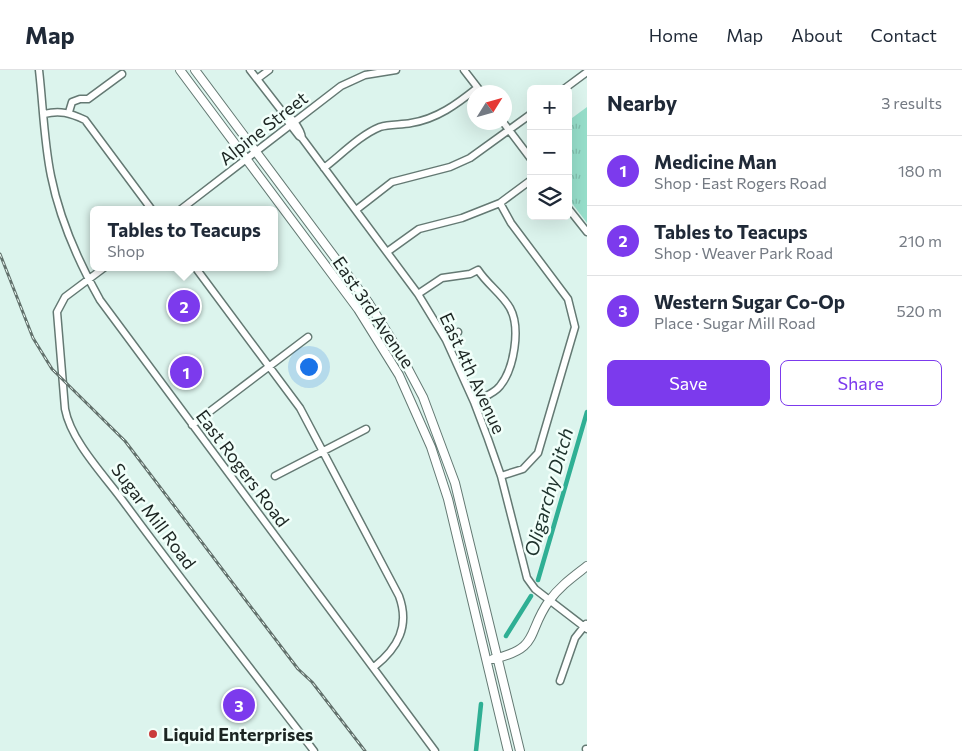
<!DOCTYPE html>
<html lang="en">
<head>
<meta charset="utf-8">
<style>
  body { margin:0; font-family:Commissioner,sans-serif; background:#f6f6f7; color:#1f2937 }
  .controls { position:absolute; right:15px; top:15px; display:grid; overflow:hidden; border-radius:8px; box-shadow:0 5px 20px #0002 }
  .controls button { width:45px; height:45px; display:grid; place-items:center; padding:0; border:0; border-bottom:1px solid #e0e1e3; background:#fff; color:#1f2937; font:25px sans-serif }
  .compass { position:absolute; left:467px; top:15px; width:45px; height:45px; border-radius:50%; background:#fff; box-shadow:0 5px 20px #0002; rotate:53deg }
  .you { position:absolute; left:308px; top:296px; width:18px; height:18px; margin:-12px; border:4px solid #fff; border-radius:50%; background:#1a73e8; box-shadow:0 0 0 8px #1a73e833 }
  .badge { display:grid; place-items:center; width:32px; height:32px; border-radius:50%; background:#7c3aed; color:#fff; font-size:16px; font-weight:700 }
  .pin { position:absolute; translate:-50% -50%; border:2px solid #fff; box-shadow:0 1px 5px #0006 }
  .popup { position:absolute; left:90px; top:136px; width:188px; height:65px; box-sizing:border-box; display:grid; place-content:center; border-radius:8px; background:#fff; filter:drop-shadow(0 1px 4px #0005); font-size:16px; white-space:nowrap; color:#747a83 }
  .popup b { font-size:19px; color:#1f2937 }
  .popup::after { content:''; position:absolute; left:50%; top:100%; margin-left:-10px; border:10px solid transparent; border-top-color:#fff }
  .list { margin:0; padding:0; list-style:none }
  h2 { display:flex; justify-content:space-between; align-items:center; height:65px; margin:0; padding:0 20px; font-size:21px }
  h2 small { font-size:16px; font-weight:400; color:#747a83 }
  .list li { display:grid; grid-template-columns:32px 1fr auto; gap:15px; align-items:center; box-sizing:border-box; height:70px; padding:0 20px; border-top:1px solid #e0e1e3 }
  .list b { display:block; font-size:19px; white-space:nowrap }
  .list p { margin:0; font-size:16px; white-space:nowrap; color:#747a83 }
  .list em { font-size:16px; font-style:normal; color:#747a83 }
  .actions { display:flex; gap:10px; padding:15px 20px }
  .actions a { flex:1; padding:11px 0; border:1px solid #7c3aed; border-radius:8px; text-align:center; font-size:18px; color:#7c3aed }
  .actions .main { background:#7c3aed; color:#fff }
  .icon { flex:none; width:28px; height:28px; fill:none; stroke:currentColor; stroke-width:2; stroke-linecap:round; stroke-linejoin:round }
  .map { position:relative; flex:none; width:587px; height:681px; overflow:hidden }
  header { display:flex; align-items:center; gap:30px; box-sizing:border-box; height:70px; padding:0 25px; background:#fff; border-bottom:1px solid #e0e1e3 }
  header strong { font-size:24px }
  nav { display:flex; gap:28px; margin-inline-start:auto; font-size:18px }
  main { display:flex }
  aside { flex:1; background:#fff }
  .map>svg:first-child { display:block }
</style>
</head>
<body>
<header>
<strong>Map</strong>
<nav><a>Home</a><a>Map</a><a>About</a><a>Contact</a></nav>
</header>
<main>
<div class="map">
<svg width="587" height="681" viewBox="0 0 587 681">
  <defs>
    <pattern id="park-tufts" width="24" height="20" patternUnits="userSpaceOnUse" patternTransform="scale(1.25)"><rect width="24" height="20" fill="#97dfcb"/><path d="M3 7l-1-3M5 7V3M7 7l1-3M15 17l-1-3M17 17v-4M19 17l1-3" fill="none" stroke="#82bfae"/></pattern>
  </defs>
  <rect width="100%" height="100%" fill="#dcf4ed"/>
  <path fill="url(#park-tufts)" d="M587,37V153L568,128V51Z"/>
  <path fill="#97dfcb" d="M587,104V120L577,127L573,126L569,119Z"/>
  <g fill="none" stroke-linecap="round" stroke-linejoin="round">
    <path stroke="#2faf94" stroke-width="4.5" d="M538,510L587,342
      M506,566L531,526
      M476,681L481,634"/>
    <defs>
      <path id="minor" d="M39,0C43,35 44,72 51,106C60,151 78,191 100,230L435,681
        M250,0L281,40C289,43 301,59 302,68
        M464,0L481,22
        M257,9L269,0
        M564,19L587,2
        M281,40L282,44L299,66L302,68L418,224L446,270L474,332L488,369L501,406L527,508L535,519L587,559
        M69,42L72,32L80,29H88L122,4
        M44,44C60,40 70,43 85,50L152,140
        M503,52L531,89
        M324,98C341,85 360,65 380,57C390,54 401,55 411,53C437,49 457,34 477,18
        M500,133L511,153L568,229L575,257L538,383L523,399L501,406
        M568,138L587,162
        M180,140L341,16L365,5L396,0
        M356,140L392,112L450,97L470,88L531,44
        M387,182L419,159L462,148L500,133L531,110
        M105,197L65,227L57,242L65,339C71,371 104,405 123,431C185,515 250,598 314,681
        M195,197L300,338L399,526C410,556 398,578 374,597
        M418,224L442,208L470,204L478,200C487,214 502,224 510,238C521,258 514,299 500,316C494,324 483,327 474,332
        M446,270L458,262
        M192,355L308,267
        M275,406L366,359
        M560,611L575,568L586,554
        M586,679H587"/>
      <path id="major" d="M180,0L358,239L399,305L431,377L448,429L508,681
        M195,0L368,232L397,278L423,327L455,413L520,681
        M493,589C541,578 526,563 549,531C560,516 573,507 587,496"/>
    </defs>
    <use href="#minor" stroke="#647973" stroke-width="9"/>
    <use href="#major" stroke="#647973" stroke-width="10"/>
    <use href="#minor" stroke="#fff" stroke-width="6"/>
    <use href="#major" stroke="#fff" stroke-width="8"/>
    <defs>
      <path id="rail" d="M0,184L33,268L52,299L125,371L298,599L312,612L365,681"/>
    </defs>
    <use href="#rail" stroke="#62716c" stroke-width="3"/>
    <use href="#rail" stroke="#f1fffa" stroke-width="1" stroke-dasharray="4" stroke-linecap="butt"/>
  </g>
  <circle fill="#ca3b3a" stroke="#f1fffa" stroke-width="2" cx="153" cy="664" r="5"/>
  <g text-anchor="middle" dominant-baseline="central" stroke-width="5" stroke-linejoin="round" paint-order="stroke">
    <g font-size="18" fill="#1c2522" stroke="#f1fffa">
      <text transform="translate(263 58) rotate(-38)">Alpine Street</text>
      <text transform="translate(374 242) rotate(56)">East 3rd Avenue</text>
      <text transform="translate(473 303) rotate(65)">East 4th Avenue</text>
      <text transform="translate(243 398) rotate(53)">East Rogers Road</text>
      <text transform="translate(154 446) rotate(53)">Sugar Mill Road</text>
    </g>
    <g font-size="18" font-weight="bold" fill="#1c2522" stroke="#f1fffa" text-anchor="start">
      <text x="163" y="664">Liquid Enterprises</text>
    </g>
    <g font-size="19" font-style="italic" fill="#1d322c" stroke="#f1fffa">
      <text transform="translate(548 422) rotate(-74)">Oligarchy Ditch</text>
    </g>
  </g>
</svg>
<div class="controls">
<button>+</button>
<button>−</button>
<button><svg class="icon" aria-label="layers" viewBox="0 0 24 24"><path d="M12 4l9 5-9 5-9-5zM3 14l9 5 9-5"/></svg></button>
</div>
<svg class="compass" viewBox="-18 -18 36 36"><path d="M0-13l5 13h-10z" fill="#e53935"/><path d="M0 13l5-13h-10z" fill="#747a83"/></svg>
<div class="you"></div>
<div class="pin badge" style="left:186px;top:302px">1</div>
<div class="pin badge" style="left:184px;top:236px">2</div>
<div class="popup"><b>Tables to Teacups</b>Shop</div>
<div class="pin badge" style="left:239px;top:635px">3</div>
</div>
<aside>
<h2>Nearby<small>3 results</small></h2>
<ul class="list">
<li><span class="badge">1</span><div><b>Medicine Man</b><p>Shop · East Rogers Road</p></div><em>180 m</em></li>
<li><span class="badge">2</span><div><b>Tables to Teacups</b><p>Shop · Weaver Park Road</p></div><em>210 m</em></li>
<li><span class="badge">3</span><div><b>Western Sugar Co-Op</b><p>Place · Sugar Mill Road</p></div><em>520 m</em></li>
</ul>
<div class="actions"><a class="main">Save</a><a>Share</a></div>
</aside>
</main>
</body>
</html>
